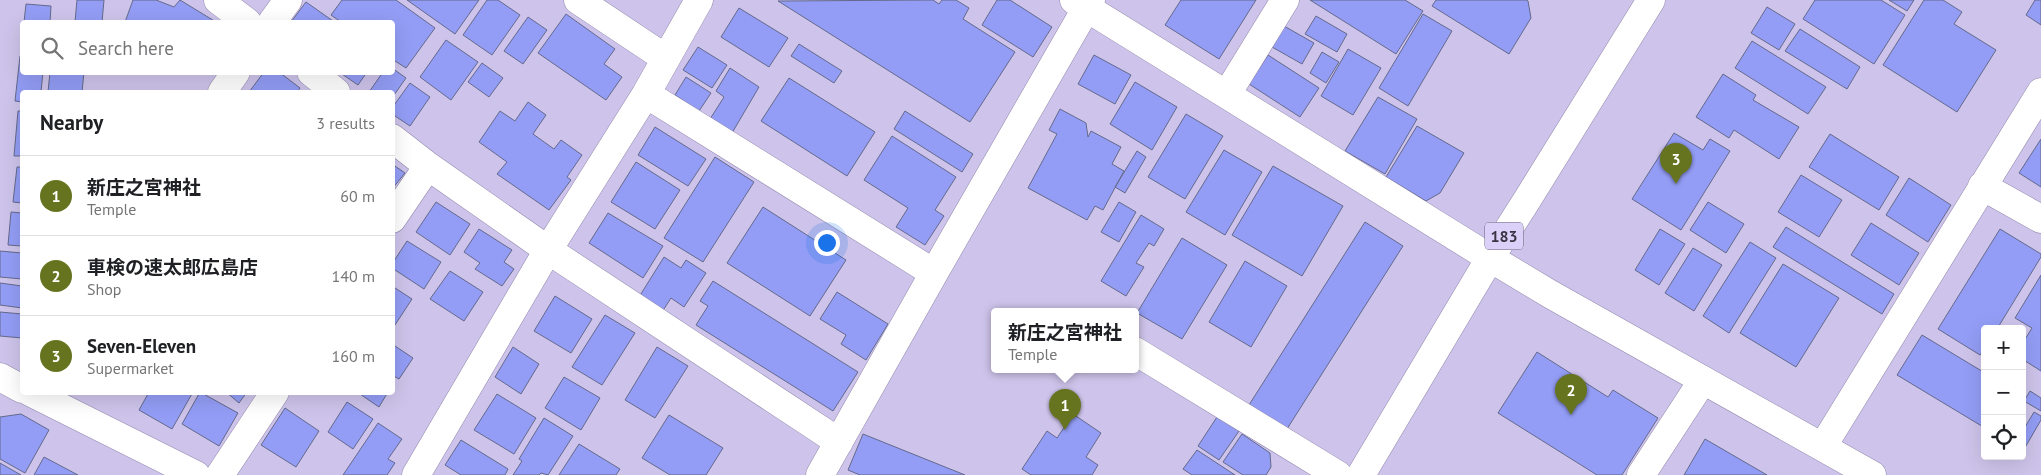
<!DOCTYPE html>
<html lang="en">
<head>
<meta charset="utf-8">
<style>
  body { margin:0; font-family:"PT Sans","Noto Sans JP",sans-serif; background:#f6f6f6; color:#202124 }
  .controls { position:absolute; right:15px; bottom:15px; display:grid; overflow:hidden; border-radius:5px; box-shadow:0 5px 20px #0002 }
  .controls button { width:45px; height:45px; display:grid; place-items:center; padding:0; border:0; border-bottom:1px solid #e0e0e0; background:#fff; color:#202124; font:25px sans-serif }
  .you { position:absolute; left:826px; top:242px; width:18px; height:18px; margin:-12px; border:4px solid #fff; border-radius:50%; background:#1a73e8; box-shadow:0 0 0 8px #1a73e833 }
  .badge { display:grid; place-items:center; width:32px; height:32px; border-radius:50%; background:#67741f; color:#fff; font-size:16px; font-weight:700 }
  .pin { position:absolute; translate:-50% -41px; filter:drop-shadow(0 1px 2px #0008) }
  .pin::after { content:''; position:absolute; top:26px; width:18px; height:15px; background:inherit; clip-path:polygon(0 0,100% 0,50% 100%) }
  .popup { position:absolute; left:991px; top:308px; width:148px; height:65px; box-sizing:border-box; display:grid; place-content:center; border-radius:5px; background:#fff; filter:drop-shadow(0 1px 4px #0005); font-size:16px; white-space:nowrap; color:#757577 }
  .popup b { font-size:19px; color:#202124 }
  .popup::after { content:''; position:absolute; left:50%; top:100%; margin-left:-10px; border:10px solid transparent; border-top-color:#fff }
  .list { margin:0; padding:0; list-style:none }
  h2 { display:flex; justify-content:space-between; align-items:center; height:65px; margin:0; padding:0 20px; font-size:21px }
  h2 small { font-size:16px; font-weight:400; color:#757577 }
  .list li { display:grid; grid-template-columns:32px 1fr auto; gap:15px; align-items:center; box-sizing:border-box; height:80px; padding:0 20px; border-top:1px solid #e0e0e0 }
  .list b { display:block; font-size:19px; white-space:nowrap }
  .list p { margin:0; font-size:16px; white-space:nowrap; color:#757577 }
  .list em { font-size:16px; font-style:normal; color:#757577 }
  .icon { flex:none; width:28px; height:28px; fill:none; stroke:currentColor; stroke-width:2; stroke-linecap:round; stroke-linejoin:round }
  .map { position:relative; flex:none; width:2041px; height:475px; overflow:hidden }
  .search { position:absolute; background:#fff; box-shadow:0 5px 20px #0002; left:20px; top:20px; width:375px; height:55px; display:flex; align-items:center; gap:12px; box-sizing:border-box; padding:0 18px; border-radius:5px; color:#757577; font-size:19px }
  .panel { position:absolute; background:#fff; box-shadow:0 5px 20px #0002; left:20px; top:90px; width:375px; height:305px; border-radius:5px }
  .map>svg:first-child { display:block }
</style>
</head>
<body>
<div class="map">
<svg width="2041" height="475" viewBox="0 0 2041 475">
  <rect width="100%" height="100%" fill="#cec4eb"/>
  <path fill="#939df5" stroke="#64698c" d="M77,0H104L102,22H75Z
    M133,0H156L174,7L180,0L216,22H125Z
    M342,0H396L435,28L406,68L392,59V22H341L331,15Z
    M407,0H479L455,34Z
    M487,0H498L520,15L492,55L463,35Z
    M933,0L939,4L942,0H956L969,8L963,19L1015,52L970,122L778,1Z
    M997,0H1010L1052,27L1033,57L982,25Z
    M1181,0H1256L1219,59L1165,25Z
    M1310,0H1405L1423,11L1396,54Z
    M1436,0H1526L1528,1L1531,18L1509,54L1432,6Z
    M1815,0H1881L1905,15L1874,64L1803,19Z
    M1889,0H1914L1907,11Z
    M1924,0H1943L1962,12L1954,24L1996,50L1957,112L1883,65Z
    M2035,0H2041V25L2026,15Z
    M306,2L333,21L331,22H291Z
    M26,4L51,6L50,22H24Z
    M1767,7L1795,24L1779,50L1751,33Z
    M739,8L788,38L769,67L721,37Z
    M566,14L615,49L604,64L622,77L606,100L538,53Z
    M1423,14L1452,31L1408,106L1379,88Z
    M1316,16L1347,34L1337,52L1305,34Z
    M528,17L547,30L523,64L504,51Z
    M1284,26L1314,43L1302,64L1272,47Z
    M1800,29L1860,67L1847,89L1785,51Z
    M446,40L478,62L451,100L420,77Z
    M1752,41L1826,87L1808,114L1735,68Z
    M799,44L842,71L834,83L791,56Z
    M698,47L727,65L712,88L683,70Z
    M1348,49L1381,68L1353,115L1321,96Z
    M1322,52L1339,62L1326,83L1310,73Z
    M1094,55L1131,75L1115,104L1078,84Z
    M1268,55L1319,88L1300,117L1249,84Z
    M20,56H22V72H43L41,92H22V102L15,101Z
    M482,63L503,78L489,97L468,82Z
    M392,68L406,78L392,98V92H369L383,72H392Z
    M730,68L759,87L732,133L710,119L724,97L716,91Z
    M50,72H84L82,92H48Z
    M264,72H279L300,88L297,92H249Z
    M339,72H367L358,85Z
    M1723,74L1756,95L1753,100L1799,127L1779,159L1734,130L1729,138L1696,117Z
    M686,77L711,93L699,111L675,95Z
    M789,78L875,132L847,176L761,121Z
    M1135,82L1177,107L1152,150L1110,124Z
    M410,83L430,97L410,126L392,114V108Z
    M1378,97L1417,119L1385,174L1345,151Z
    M528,102L546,115L533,134L554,149L561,140L582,155L567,177L571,180L549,210L497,174L507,162L479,142L500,111L515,121Z
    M1060,109L1086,123L1088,137L1091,131L1121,147L1112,164L1124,171L1103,210L1095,206L1087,220L1028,188L1057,134L1049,130Z
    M18,111H22V156H14Z
    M905,111L973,154L962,172L894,129Z
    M1186,114L1223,136L1185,199L1148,177Z
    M1417,126L1464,153L1440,193L1426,201L1386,177Z
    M655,127L706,159L688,186L638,155Z
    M1674,133L1703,150L1710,139L1730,151L1681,230L1632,199Z
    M1830,134L1899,177L1879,210L1809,167Z
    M892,136L956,177L935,210L944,216L925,245L896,227L908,208L864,180Z
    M2041,139V187L2019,173Z
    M1224,150L1262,172L1225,235L1186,212Z
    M1137,151L1146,157L1125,193L1115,187Z
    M715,157L754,182L703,262L664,238Z
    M636,162L680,190L655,229L611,202Z
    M392,164L405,173L392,189Z
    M1273,166L1343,206L1302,276L1232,235Z
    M17,167H22V203L13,202Z
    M1801,175L1842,200L1819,237L1778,212Z
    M1909,178L1951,205L1928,242L1886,215Z
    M436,202L470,224L450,255L416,232Z
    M1119,202L1136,212L1119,242L1101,232Z
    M1708,202L1744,224L1726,253L1690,230Z
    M763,207L846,260L810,316L727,263Z
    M11,212L22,213V246L8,245Z
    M608,213L663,246L643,278L589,243Z
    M1141,215L1164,229L1154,246L1149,243L1136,263L1144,267L1126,296L1101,281Z
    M1365,222L1403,246L1287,429L1249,405Z
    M1871,223L1919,253L1899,285L1851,255Z
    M1786,227L1894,294L1882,314L1773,247Z
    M479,229L512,250L504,262L514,269L502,286L475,269L480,263L464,252Z
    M1660,229L1685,244L1659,285L1635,270Z
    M2000,229L2041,254V257L1997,329H1985V348L1980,355L1938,329Z
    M1182,238L1227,265L1182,339L1137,313Z
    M407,241L441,262L424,289L392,268V264Z
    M1750,242L1776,258L1729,333L1703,316Z
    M1693,248L1722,265L1694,311L1665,293Z
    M0,251L22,253V279L0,277Z
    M664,257L681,268L686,260L706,273L684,307L671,298L662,312L639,297Z
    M1245,261L1287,286L1251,347L1209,322Z
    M1783,264L1839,298L1796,367L1740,333Z
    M450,271L483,292L464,321L430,299Z
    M2041,275V371L2022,359V344L2032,328L2015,318Z
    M713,281L858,372L833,411L696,325L708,306L700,301Z
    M0,283L22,286V308L0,305Z
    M392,286L412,299L393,328L392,327Z
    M837,292L888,324L866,360L841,344L846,335L820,319Z
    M555,296L592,319L571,353L534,331Z
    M0,312L22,314V338L0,336Z
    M605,315L635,333L602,385L572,367Z
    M1922,335L1985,373V428L1897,375Z
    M392,344L413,358L399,379L392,375Z
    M513,347L539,364L521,394L495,377Z
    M657,347L688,366L655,418L625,400Z
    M1537,352L1608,397L1613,390L1658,418L1622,475H1597L1498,413Z
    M564,377L600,398L581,430L545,408Z
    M2030,391L2041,398V411L2024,401Z
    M149,392H193L172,429L139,410Z
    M200,392L238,413L219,446L182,424Z
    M226,392H247L239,403Z
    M357,392H388L379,407Z
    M497,394L536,418L514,454L474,430Z
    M347,402L373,419L353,449L328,432Z
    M285,408L319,431L296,467L261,445Z
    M2034,412L2041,416V420L2023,451L2022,432Z
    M21,414L49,430L25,473L0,459V417Z
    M1073,414L1101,433L1086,457L1098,465L1092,475H1031L1022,469L1047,431L1057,438Z
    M669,415L723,448L706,475H670L642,458Z
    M1217,417L1239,431L1219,460L1198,446Z
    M544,418L573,436L548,475L541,473L539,475H513L522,461L519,459Z
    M378,423L402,439L388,459L395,463L387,475H343Z
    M863,434L965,475H860L848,470Z
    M1242,434L1270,453L1271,467L1266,475H1243L1223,462Z
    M1705,439L1767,475H1684Z
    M461,440L508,469L505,475H461L445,465Z
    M579,444L620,469L616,475H559Z
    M1197,450L1235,475H1192L1183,469Z
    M44,457L78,475H34Z
    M0,463L21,475H0Z"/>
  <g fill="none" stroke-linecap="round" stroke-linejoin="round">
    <defs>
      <path id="minor" d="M218,0L247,22
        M578,0L665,58
        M1074,0L1490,258
        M272,22L288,0
        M311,72L336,92
        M222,92L236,72
        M646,94L934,273
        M1227,94L1285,0
        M392,138L428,166L548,250L839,442
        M1982,186L2041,219
        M392,219L428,166
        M1135,351L1338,475
        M0,377L22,389
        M30,392L196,475
        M1823,446L2041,92
        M220,475L275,392
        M416,475L548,250L646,94L699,0
        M820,475L934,273L1091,0
        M1641,475L1703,380"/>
      <path id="tertiary" d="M1490,258L1550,294L1872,475"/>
      <path id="trunk" d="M1361,475L1490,258L1527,200L1651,0"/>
    </defs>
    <use href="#minor" stroke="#9288ac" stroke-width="29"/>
    <use href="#tertiary" stroke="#9288ac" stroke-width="29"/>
    <use href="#trunk" stroke="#9288ac" stroke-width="29"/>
    <use href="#minor" stroke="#fff" stroke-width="28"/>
    <use href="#tertiary" stroke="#fff" stroke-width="28"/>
    <use href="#trunk" stroke="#fff" stroke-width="28"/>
  </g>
  <g text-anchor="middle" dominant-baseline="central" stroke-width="4.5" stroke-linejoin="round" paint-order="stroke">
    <rect fill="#dbd1f8" stroke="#69637a" stroke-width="1" x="1485" y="222.5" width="38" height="27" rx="4"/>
    <g font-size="16" font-weight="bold" fill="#383444">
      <text x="1504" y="236">183</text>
    </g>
  </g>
</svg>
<div class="controls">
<button>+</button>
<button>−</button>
<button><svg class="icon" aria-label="locate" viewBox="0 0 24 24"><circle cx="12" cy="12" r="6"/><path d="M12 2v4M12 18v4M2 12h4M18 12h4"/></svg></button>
</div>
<div class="you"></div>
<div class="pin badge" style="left:1065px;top:430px">1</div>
<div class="popup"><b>新庄之宮神社</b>Temple</div>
<div class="pin badge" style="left:1571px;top:415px">2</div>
<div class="pin badge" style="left:1676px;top:184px">3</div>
<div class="search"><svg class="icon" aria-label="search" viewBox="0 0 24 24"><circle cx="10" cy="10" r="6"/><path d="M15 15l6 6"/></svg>Search here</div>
<section class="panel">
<h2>Nearby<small>3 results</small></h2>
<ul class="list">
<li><span class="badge">1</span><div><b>新庄之宮神社</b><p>Temple</p></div><em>60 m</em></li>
<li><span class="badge">2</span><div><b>車検の速太郎広島店</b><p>Shop</p></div><em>140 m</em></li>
<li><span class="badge">3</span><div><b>Seven-Eleven</b><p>Supermarket</p></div><em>160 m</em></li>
</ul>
</section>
</div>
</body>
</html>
